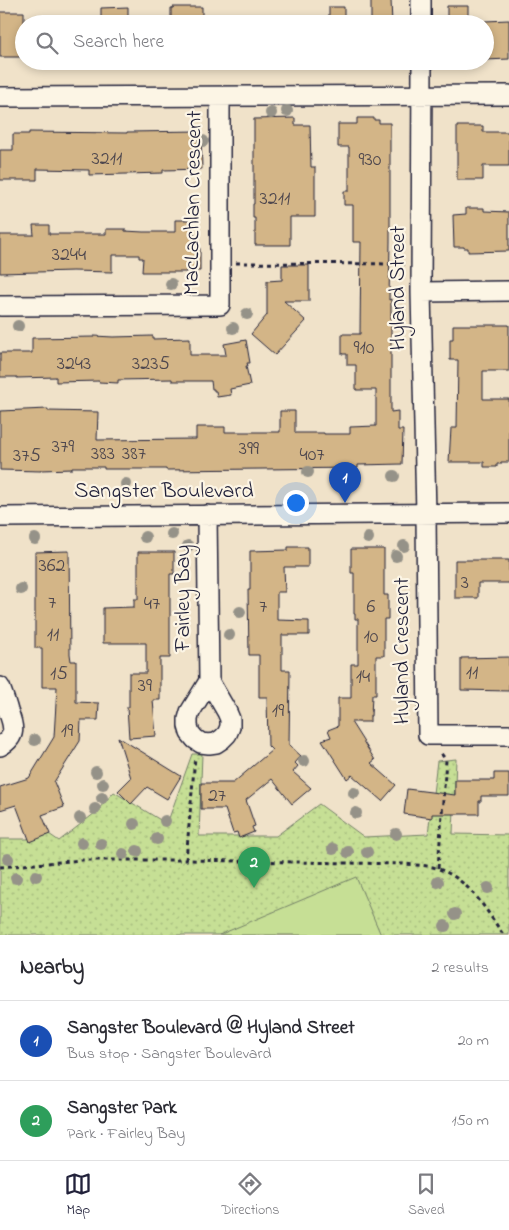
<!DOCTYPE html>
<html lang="en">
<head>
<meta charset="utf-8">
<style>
  body { margin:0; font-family:"Indie Flower",sans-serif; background:#f7f7f7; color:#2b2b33 }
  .you { position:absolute; left:295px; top:502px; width:18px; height:18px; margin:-12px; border:4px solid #fff; border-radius:50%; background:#1a73e8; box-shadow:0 0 0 8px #1a73e833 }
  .badge { display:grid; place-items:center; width:32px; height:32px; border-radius:50%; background:#22223b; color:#fff; font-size:16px; font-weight:700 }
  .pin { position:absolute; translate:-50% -41px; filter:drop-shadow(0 1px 2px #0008) }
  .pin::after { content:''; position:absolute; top:26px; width:18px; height:15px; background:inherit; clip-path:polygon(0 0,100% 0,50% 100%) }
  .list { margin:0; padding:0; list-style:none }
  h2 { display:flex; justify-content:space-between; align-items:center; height:65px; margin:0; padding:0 20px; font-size:21px }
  h2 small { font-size:16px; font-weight:400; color:#7c7c81 }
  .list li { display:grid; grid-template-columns:32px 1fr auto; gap:15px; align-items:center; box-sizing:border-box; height:80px; padding:0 20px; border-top:1px solid #e1e1e2 }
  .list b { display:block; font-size:19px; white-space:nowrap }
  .list p { margin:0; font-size:16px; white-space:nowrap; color:#7c7c81 }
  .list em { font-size:16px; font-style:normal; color:#7c7c81 }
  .icon { flex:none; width:28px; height:28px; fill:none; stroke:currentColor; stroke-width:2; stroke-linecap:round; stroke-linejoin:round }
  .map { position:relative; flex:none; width:509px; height:935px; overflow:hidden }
  .search { position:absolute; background:#fff; box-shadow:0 2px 8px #0003; left:15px; right:15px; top:15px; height:55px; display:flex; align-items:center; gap:12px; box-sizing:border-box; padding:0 18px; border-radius:28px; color:#7c7c81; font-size:19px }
  .sheet { height:225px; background:#fff }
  nav { display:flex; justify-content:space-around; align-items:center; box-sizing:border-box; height:70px; border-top:1px solid #e1e1e2; background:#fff; font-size:14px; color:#7c7c81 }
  nav a { display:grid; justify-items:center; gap:2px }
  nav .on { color:#22223b }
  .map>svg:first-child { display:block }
</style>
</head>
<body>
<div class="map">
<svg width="509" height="935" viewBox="0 0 509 935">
  <defs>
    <pattern id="park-dots" width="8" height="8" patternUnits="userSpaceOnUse" patternTransform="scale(1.25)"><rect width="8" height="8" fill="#c6df95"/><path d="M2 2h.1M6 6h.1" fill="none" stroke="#aabf81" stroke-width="1.8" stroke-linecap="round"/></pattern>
  </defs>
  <rect width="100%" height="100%" fill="#f0e2c9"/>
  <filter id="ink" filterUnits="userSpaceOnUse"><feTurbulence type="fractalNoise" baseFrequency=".02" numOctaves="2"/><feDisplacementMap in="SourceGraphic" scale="10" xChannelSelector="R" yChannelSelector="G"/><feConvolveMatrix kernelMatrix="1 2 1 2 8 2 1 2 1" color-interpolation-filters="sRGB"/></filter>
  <g filter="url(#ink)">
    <path fill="url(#park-dots)" stroke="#748068" d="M192,754H202L199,836H276L319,804L364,837L428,834L437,761L456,759L453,834L509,835V935H0V839H27L49,834L59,841L95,813L114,792L167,824Z"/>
    <path fill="#c6df95" stroke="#748068" d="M356,877L381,935H219Z"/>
    <path fill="#d3b587" stroke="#22223b" d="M371,0H391L392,24H371Z
      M447,6H468V24H447Z
      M128,7V24H101V8Z
      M173,7H202V24H171V8H173Z
      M329,7H344V24H329Z
      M0,12H24V57H0Z
      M509,20V59L485,60V21Z
      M295,118V125H310L311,167H315V217H290V245H255V218H253V204H254V119Z
      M357,118H374V120H379V123H390V241L389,300L391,299V412L398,411V430H403L402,464L358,465V468L166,470V469H104V467H72V469L41,470V471L0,470V411L48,409V411L98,412L97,440L196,439V427H225V432H280V411H295V433H324V434H350V427L376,426V390H356V365H347V354H342V334H360L361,242H353V205H344V191H349V147H338V124H357Z
      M457,126H483V132H509V166H483V180H457Z
      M201,131L202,169L163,170V173L89,175V170L37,169V180H0V150H13V134H29V132L127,133V132Z
      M466,208H484V211L509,212V251L468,252V248H464V247H454L453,215L466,214Z
      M175,220H194V248H200V271H186V272H142L143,258H139V255H112V272L73,271L0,273V235H34L33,225H49V234H106V229H125V231L143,232H175Z
      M282,265H309V301H284L306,321L275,355L251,334L267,315V281L282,280Z
      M453,325H509V371H483V399H509V462H501V464H497V467H484V462H449L451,428H457L458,360H450V339H453Z
      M94,336L113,337L153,336V339L190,338V355H226L224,344L246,340L250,363H247L248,366H246L250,385L230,389L231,395L217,397L216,391H214V389H212L211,381H172V379L118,380V383L99,382V381L56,382V377L17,378V377H0V353H32V338L94,337Z
      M288,547H308V567H284L285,592H277V620L309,621V635H282V670H290L289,745L301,756L295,763L298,766L293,772L311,788L292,804L272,779L246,800L255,826L252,827L254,832L239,838L237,832L233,833L225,809H201V783H233L272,750L268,746L267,697H259V655H249L248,590H250V551L288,550Z
      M351,549H384V595H388V619H384V656H376V695H372L371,716H370V722H351L375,760L371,763L396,785L382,801L352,775L347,779L322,740L331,737L328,730L338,726V698H351V664H358V619H355V614H354V573H351Z
      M69,551L70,654L71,661H76V702L99,703L98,720H81L80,741L54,782L64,807L42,815L50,834L30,842L16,805L0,810V787L29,778L54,737L57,687H42V648H35V552Z
      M138,552H174V574H170V658H160V700H153L156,736L129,738L127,707H129V673H146V643H103V608L134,607V599H138Z
      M455,560H509V583H478V598H455Z
      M509,657V691L461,690V658Z
      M118,737L181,776L167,799L147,787L131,804L118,791L131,778Z
      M494,773H509V796H481V801H479V814H432V818L404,814L407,789L455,795V780H494Z"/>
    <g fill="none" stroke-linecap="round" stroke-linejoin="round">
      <defs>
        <path id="minor" d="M421,0V24
          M422,61L421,292L426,514L428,735H509
          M0,97L509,95
          M421,292L509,291
          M0,306L220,305V97
          M207,515L209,681L227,712L230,719V727L227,734L222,739L216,743L209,744L201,743L195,739L190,733L188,726V719L190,712L209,681
          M0,517L509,513
          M0,687C3,695 6,703 8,711C14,726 17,737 0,746"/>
      </defs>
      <use href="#minor" stroke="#22223b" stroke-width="22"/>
      <path stroke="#22223b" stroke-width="3" stroke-dasharray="4 4" stroke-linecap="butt" d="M236,263L405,264
        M186,860L195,757
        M0,867L82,860H186L403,864C414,865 429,865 439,869C469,880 485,908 502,933L501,935
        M438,868L446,760L440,752"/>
      <use href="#minor" stroke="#fcf5e5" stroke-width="19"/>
    </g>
    <g fill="#959288">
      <circle cx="287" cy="111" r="6"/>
      <circle cx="271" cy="113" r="6"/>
      <circle cx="203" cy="141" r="6"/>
      <circle cx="171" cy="284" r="6"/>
      <circle cx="247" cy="314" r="6"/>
      <circle cx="18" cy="326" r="6"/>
      <circle cx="233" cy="328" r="6"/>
      <circle cx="308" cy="472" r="6"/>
      <circle cx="394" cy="476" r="6"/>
      <circle cx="126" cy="484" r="6"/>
      <circle cx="172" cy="534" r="6"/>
      <circle cx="145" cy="537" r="6"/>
      <circle cx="368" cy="538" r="6"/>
      <circle cx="35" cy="539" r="6"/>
      <circle cx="188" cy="546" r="6"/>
      <circle cx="404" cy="546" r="6"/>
      <circle cx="396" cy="556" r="6"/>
      <circle cx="21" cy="589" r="6"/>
      <circle cx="240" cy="612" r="6"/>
      <circle cx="229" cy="635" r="6"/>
      <circle cx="35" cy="740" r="6"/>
      <circle cx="304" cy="761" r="6"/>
      <circle cx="96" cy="772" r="6"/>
      <circle cx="103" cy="784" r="6"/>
      <circle cx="354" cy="793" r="6"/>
      <circle cx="102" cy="798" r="6"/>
      <circle cx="95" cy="809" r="6"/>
      <circle cx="356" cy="813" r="6"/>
      <circle cx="80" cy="818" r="6"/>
      <circle cx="165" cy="821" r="6"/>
      <circle cx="134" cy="824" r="6"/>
      <circle cx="396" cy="834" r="6"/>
      <circle cx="157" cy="839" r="6"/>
      <circle cx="82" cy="843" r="6"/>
      <circle cx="101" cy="844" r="6"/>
      <circle cx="333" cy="849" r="6"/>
      <circle cx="137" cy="851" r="6"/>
      <circle cx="348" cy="852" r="6"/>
      <circle cx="367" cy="852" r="6"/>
      <circle cx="123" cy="854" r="6"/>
      <circle cx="8" cy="859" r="6"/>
      <circle cx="36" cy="876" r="6"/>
      <circle cx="16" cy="878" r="6"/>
      <circle cx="438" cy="882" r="6"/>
      <circle cx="488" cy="888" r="6"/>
      <circle cx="455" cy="914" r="6"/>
      <circle cx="445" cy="926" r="6"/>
    </g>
  </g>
  <g text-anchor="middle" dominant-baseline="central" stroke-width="4.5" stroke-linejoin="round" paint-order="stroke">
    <g font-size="20" fill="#4e474e">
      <text x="107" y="159">3211</text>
      <text x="370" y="160">930</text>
      <text x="275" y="199">3211</text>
      <text x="69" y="255">3244</text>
      <text x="364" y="348">910</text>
      <text x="74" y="364">3243</text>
      <text x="151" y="364">3235</text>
      <text x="63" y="447">379</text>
      <text x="249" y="449">399</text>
      <text x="103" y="454">383</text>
      <text x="134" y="454">387</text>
      <text x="312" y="455">407</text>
      <text x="27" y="456">375</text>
      <text x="52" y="566">362</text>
      <text x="465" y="583">3</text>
      <text x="52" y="603">7</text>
      <text x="152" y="604">47</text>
      <text x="263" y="607">7</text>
      <text x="371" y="607">6</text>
      <text x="53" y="635">11</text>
      <text x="371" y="637">10</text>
      <text x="472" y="673">11</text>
      <text x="59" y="674">15</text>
      <text x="363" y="677">14</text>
      <text x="145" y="686">39</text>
      <text x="278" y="711">19</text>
      <text x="67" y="731">19</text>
      <text x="217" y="796">27</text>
    </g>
    <g font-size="22" fill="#22223b" stroke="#fcf5e5">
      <text transform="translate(194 203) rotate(-89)">MacLachlan Crescent</text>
      <text transform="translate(399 288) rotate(-90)">Hyland Street</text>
      <text x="164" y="492">Sangster Boulevard</text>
      <text transform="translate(184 598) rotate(-90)">Fairley Bay</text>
      <text transform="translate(403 651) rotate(-90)">Hyland Crescent</text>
    </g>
  </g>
</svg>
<div class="you"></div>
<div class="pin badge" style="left:345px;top:503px;background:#1a4fb4">1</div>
<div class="pin badge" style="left:254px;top:888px;background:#2e9e5b">2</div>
<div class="search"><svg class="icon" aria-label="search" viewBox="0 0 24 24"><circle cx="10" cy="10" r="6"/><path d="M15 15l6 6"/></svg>Search here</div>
</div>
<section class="sheet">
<h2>Nearby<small>2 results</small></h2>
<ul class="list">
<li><span class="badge" style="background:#1a4fb4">1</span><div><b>Sangster Boulevard @ Hyland Street</b><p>Bus stop · Sangster Boulevard</p></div><em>20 m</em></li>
<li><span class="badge" style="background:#2e9e5b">2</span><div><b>Sangster Park</b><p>Park · Fairley Bay</p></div><em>150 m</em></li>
</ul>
</section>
<nav>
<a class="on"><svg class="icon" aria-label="map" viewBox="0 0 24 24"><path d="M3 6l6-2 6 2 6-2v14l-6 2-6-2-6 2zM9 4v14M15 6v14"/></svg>Map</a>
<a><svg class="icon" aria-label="directions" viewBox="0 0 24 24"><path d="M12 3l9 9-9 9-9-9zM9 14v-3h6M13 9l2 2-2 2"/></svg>Directions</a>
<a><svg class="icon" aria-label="saved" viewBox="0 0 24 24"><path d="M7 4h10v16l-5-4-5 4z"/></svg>Saved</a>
</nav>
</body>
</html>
